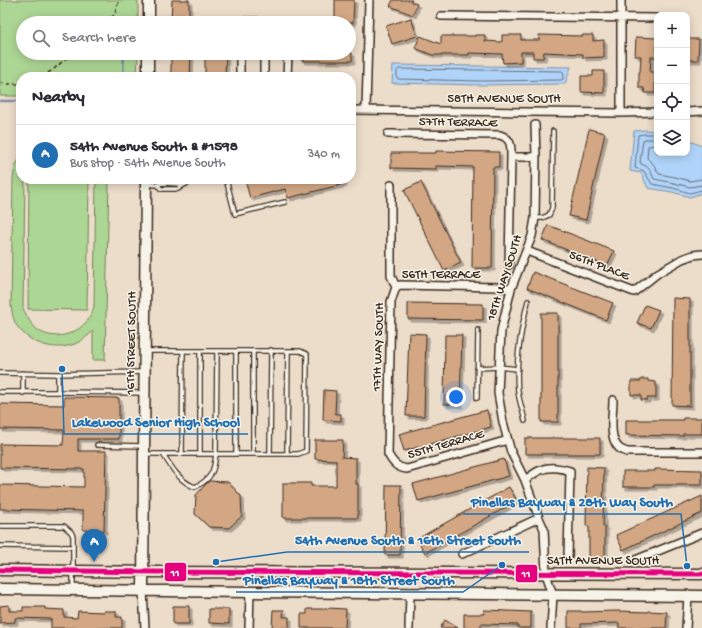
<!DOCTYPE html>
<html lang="en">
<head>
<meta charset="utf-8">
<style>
  body { margin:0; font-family:"Gochi Hand",sans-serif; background:#f7f7f7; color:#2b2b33 }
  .controls { position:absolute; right:12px; top:12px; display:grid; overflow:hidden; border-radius:8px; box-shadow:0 2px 10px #0003 }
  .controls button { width:36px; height:36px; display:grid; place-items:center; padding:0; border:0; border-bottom:1px solid #e1e1e2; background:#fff; color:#2b2b33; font:20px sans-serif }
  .you { position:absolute; left:456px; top:397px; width:14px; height:14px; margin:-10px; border:3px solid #fff; border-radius:50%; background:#1a73e8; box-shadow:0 0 0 6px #1a73e833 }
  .badge { display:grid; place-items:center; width:26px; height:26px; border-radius:50%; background:#1f6fb2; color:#fff; font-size:13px; font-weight:700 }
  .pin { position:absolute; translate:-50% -33px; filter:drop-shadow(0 1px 2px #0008) }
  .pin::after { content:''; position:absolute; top:21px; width:14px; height:12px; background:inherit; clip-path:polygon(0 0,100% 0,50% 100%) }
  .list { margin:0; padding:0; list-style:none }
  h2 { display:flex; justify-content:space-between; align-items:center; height:52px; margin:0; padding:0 16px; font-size:17px }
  h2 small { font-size:13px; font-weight:400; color:#7c7c81 }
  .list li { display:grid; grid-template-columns:26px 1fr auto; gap:12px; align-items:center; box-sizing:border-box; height:60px; padding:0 16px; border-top:1px solid #e1e1e2 }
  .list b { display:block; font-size:15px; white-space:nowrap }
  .list p { margin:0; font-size:13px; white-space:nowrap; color:#7c7c81 }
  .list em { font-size:13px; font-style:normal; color:#7c7c81 }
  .icon { flex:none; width:22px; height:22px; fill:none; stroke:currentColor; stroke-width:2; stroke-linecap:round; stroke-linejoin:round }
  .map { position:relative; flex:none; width:702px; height:628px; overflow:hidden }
  .search { position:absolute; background:#fff; box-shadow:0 2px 10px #0003; left:16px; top:16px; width:340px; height:44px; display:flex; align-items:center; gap:10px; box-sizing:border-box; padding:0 14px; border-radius:22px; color:#7c7c81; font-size:15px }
  .panel { position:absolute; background:#fff; box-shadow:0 2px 10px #0003; left:16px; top:72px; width:340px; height:112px; border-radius:16px }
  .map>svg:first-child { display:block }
</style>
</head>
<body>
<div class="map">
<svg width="702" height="628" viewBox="0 0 702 628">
  <defs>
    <filter id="shadow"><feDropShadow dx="3" dy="3" stdDeviation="0" flood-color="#0004"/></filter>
  </defs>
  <rect width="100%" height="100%" fill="#ecdcca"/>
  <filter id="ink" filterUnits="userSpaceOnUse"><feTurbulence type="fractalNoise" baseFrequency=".025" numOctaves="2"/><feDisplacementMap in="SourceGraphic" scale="8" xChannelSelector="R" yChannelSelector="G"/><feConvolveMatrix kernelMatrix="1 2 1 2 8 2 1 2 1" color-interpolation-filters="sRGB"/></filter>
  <g filter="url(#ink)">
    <path fill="#acd694" stroke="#748059" d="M0,0H138V23H23V53H138L137,77H21V96H0Z
      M21,157V179H25L23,308C27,317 32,327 41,332C58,341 80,333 90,317C92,314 93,309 94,306L96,179H109L105,360H93V331C89,335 84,339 79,342C58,353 30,345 17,326C13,320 12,312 11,305L13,179L15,166Z
      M29,179L89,180L87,310L28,309Z"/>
    <path fill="#b0d4f9" stroke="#8190a1" d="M393,65L571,67L565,84L480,85L392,83Z
      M645,130L657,131V153H687V140L702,146V193L690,197L672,192L648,188L641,173L630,171L634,131Z"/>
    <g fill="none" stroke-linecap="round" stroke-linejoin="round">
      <path stroke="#6a6e76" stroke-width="1" d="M399,69L562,71L564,73L563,79L561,80L480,81L398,79L397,78V71Z
        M657,134H645L638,135L635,168L644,171L652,184L673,188L690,193L702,190
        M657,139H645L643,140L640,162L641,164C649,166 651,172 654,179L674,183L690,187L702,185
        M657,145L648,146L647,158L654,165L659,174L675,177L690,181L702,179"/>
      <path stroke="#8190a1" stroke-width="2.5" d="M123,77L124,53
        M0,101H21"/>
    </g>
    <path fill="#d3a784" stroke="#3b2a1e" filter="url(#shadow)" d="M172,0H189V19H171Z
      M335,0H354L353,23H335Z
      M393,0H412L411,2L417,4L413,15L390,6Z
      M215,17H259V23H215Z
      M411,18L417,36L392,44L386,26Z
      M475,35H485V41L502,42V35H521V40H539V35L583,36V35H593V41L604,40V57L583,58V54L544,52L543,58H533V52H521V62L503,63L502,54L469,53V55H432L415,48L420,36L441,44V36H475Z
      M636,37L657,38L656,57H651L650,72H655V93H645L644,88H639V72H640L641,56H635Z
      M687,39H699L698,60H687Z
      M171,53H191L190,77H171Z
      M205,53H226L225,77H205Z
      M302,53H352V61H302Z
      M593,71H604V93L581,92V76H593Z
      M589,129L605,133L586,220L569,216Z
      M436,151L499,152V167H493L492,268H472L473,167L436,166V169L391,168V153H436Z
      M249,179H343L344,184L288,198L285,189L250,198L245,180Z
      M421,182L461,263L444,271L404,190Z
      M548,225L614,251L607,266L542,240Z
      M533,272L613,303L606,320L527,288Z
      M673,298L690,299V406L672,405Z
      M408,303L483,304V320L408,319Z
      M645,305L659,310L651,328L637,323Z
      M541,313H558V422H541Z
      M409,333L426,334L424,416H406Z
      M445,335H462L460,405L444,404Z
      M641,379H648V381L656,382V398H647V400H641V395H631V381H641Z
      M324,390L336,391L335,414H341V421L323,420Z
      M64,397L119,398V439H78V451H106L104,531L83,530V511L0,509V485L84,487V469L0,468V444L63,445L64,430L0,429V404L64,405Z
      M487,410L491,427L404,451L399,434Z
      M683,418H702V434H683V436L626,435V420H683Z
      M525,438H600V454H525Z
      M315,440H343L342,457L356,458V484H358V518H283V483H311V486H336V460L315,459Z
      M504,459L509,476L418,501L413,484Z
      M587,467L604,468L603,526H605V559H589V526H586Z
      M655,469L702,470V485H654V487H623V471H655Z
      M209,481L228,482L241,496L242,516L229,528L209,527L195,514L196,495Z
      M386,485H401L400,555H385Z
      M509,487L517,501L425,553L417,539Z
      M702,496V513L623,550L616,535Z
      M9,605V611H23V607H45V609L64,610V617L77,618L78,611L104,612V611H116V617H122V628H51V619L15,618V622L0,623V606Z
      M173,606H189V624H173Z
      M328,608L346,609L345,628H301V614H307V609H328Z
      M209,609H229V624L209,623Z
      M273,610H284L283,617H289V628H272Z
      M484,610L531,612V628H518V625L481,624V628H464V614H484Z
      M568,611H581V612L617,611L648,612V611L667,612L666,628H619V623L581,624V628H568Z
      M445,620L458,628H440Z"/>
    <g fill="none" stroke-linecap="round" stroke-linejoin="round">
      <defs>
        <path id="lane" d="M226,179L235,214L285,202
          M146,184L158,185L161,183L179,184L182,186
          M158,185L161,189H178L182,186L196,179
          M535,218H542L549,215L552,208L553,131
          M477,368L499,367L518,369
          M0,373L58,374
          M0,392H58
          M23,393V373
          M143,393L58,392V374L144,372
          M477,398L478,330
          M525,421C523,411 519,401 518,391C515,362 521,329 528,301
          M97,445L142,446
          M145,454H298L306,451L307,354L300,351H146
          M163,454C171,467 180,482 195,487C212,479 214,471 216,454L217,351
          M182,454L183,351
          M200,454V351
          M236,454V351
          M253,454V351
          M270,454L271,350
          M287,454L288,351
          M0,526H64L71,532L73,536V590
          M0,546L73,547"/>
        <path id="street" d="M441,16L657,18
          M240,77V53
          M264,77V53
          M287,77L288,53
          M351,110L621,113L657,112
          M366,110L369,0
          M687,112L702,111
          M621,113V0
          M535,125L536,157L535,218L532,236L511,289L501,331L498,393L503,422L511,452L525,480L539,518L544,529L546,574L553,595L551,628
          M388,134L500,135C512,139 511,146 511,157
          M391,185V276L396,287L391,302L388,454C393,463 397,468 407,469L508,440
          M527,251L634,292L658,273L682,259L693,255L702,254
          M509,265L511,157H536
          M396,287L400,285L499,287L511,289
          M613,400C613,413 608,438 619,448C621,450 625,451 627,452H702
          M525,480C530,477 535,472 541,470C549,466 562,468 570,471L568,557
          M462,554L539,518
          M638,559L702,533
          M143,591L145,628
          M249,628L250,592
          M409,628L410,593
          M686,628L688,596"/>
        <path id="secondary" d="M149,23V0
          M148,77V53
          M0,570L157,572L702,574
          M0,589L250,592L702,596
          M143,591L146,179"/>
      </defs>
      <use href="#lane" stroke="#3b2a1e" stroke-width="6"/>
      <use href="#street" stroke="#3b2a1e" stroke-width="10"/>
      <use href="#secondary" stroke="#3b2a1e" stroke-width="13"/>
      <path stroke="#3b2a1e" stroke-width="1.5" stroke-dasharray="4 3" stroke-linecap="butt" d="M106,23L115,14L119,0
        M42,77L54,69L72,53
        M0,83L9,84H21"/>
      <use href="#lane" stroke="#f7f3e8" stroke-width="3.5"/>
      <use href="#street" stroke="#f7f3e8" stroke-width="7"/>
      <use href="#secondary" stroke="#f7f3e8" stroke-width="10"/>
      <defs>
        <path id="bus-1" d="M0,570L157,572L702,574"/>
      </defs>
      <use href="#bus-1" stroke="#f7f3e8" stroke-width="8"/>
      <use href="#bus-1" stroke="#e5007d" stroke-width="5"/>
    </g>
  </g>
  <g text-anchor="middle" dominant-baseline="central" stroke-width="3" stroke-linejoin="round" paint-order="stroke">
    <g font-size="13" fill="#3b2a1e" stroke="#f7f3e8">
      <text x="504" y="99">58TH AVENUE SOUTH</text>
      <text transform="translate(458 123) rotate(1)">57TH TERRACE</text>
      <text transform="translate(599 266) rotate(21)">56TH PLACE</text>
      <text x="441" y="275">56TH TERRACE</text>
      <text transform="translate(505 278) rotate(-72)">18TH WAY SOUTH</text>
      <text transform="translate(132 343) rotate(-89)">16TH STREET SOUTH</text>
      <text transform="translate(379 347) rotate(-88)">17TH WAY SOUTH</text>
      <text transform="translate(446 445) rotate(-16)">55TH TERRACE</text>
      <text x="603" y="561">54TH AVENUE SOUTH</text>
    </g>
  </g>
  <path fill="none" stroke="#1f6fb2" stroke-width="1.5" d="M62 369L64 434H248M687 566L681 514H463M216 562L287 552H529M502 565L463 592H236"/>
  <g fill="#1f6fb2" stroke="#f7f3e8" stroke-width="1.5">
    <circle cx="62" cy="369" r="4"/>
    <circle cx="687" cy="566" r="4"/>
    <circle cx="216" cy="562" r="4"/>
    <circle cx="502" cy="565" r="4"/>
  </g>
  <g font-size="14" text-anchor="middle" font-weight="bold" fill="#1f6fb2" stroke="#f7f3e8" stroke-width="3" stroke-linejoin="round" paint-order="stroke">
    <text x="156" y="426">Lakewood Senior High School</text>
    <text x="572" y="506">Pinellas Bayway &amp; 28th Way South</text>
    <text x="408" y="544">54th Avenue South &amp; 16th Street South</text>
    <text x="349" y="584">Pinellas Bayway &amp; 18th Street South</text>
  </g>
  <g stroke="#f7f3e8" stroke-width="1.5">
    <rect x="164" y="562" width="23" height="20" rx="4" fill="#e5007d"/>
    <rect x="515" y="564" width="23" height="19" rx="4" fill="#e5007d"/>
  </g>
  <g font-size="11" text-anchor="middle" font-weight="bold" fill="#fff">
    <text x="175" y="576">11</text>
    <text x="526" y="577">11</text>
  </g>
</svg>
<div class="controls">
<button>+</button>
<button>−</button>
<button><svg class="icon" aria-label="locate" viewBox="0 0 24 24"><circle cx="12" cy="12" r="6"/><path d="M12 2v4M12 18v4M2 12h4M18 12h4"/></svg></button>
<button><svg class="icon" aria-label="layers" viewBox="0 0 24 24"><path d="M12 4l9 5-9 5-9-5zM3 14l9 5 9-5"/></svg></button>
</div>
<div class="you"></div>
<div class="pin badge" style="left:94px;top:562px">A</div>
<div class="search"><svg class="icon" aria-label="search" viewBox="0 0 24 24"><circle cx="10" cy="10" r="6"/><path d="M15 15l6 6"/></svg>Search here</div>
<section class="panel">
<h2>Nearby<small></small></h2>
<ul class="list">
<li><span class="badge">A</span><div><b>54th Avenue South &amp; #1598</b><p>Bus stop · 54th Avenue South</p></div><em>340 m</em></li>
</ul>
</section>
</div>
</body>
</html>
